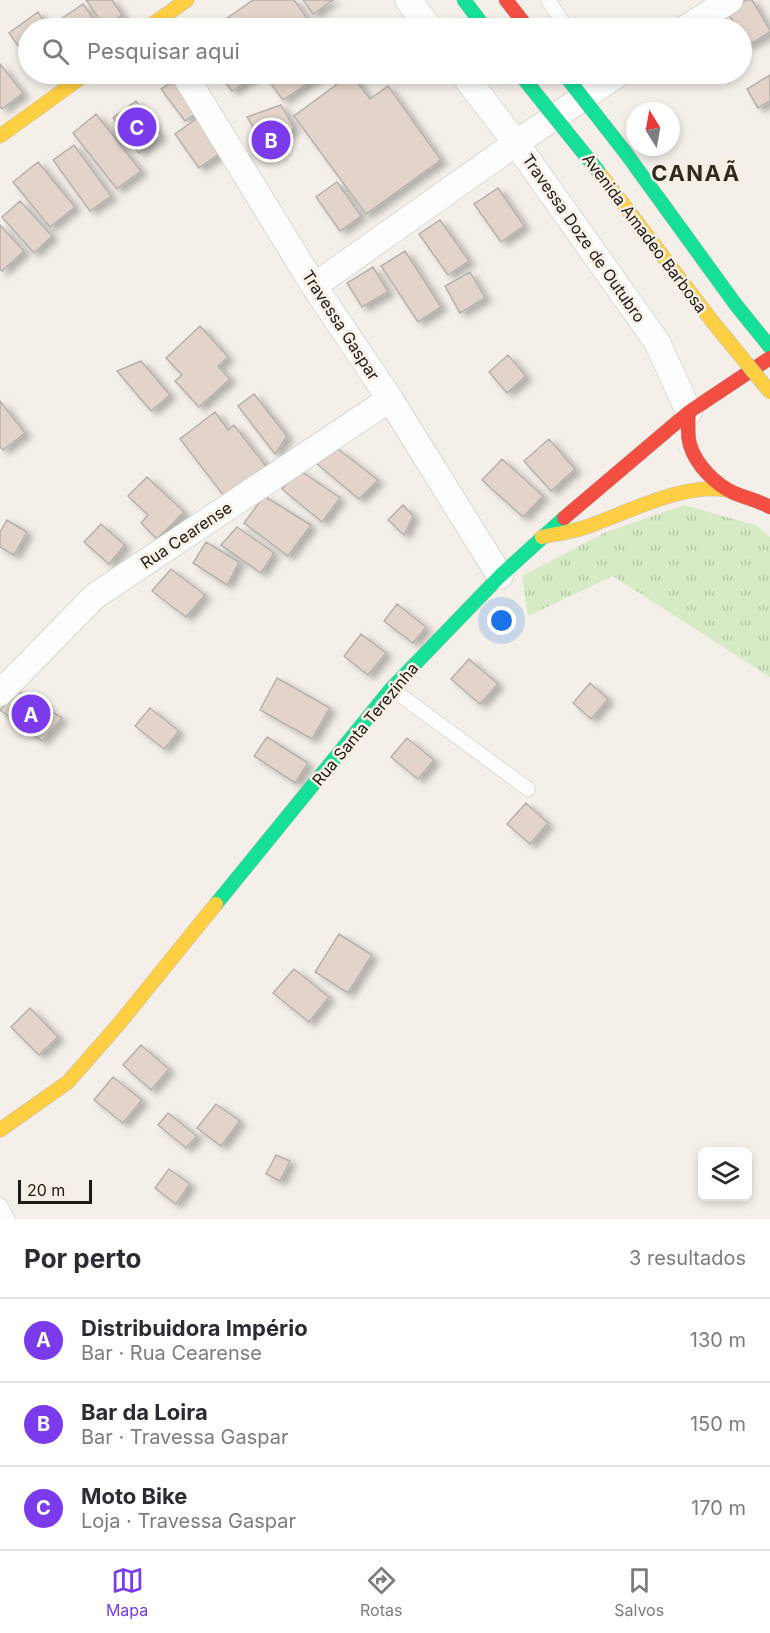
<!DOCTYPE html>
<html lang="pt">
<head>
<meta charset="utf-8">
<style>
  body { margin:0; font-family:Inter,sans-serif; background:#f7f7f7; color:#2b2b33 }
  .controls { position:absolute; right:18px; bottom:18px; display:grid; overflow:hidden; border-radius:9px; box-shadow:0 3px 9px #0003 }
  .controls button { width:54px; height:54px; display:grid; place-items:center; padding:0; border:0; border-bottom:2px solid #e1e1e2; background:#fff; color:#2b2b33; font:30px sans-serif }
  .compass { position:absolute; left:626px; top:102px; width:54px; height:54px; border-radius:50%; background:#fff; box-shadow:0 3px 9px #0003; rotate:349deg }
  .scale { position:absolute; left:18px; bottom:15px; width:74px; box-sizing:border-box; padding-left:6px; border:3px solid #1d1a16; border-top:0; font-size:16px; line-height:21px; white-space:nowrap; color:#1d1a16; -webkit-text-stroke:4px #f8f0e4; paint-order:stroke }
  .you { position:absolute; left:502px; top:621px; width:21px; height:21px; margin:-15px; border:4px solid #fff; border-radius:50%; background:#1a73e8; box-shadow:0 0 0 9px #1a73e833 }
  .badge { display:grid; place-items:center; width:39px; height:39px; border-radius:50%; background:#7c3aed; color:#fff; font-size:20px; font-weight:700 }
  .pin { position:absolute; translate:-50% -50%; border:3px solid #fff; box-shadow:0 2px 6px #0006 }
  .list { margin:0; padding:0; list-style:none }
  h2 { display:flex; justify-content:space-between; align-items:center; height:78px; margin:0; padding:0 24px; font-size:26px }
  h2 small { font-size:20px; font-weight:400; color:#7c7c81 }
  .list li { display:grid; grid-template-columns:39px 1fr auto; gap:18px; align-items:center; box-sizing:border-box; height:84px; padding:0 24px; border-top:2px solid #e1e1e2 }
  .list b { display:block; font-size:22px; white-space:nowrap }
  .list p { margin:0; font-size:20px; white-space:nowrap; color:#7c7c81 }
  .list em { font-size:20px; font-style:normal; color:#7c7c81 }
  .icon { flex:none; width:33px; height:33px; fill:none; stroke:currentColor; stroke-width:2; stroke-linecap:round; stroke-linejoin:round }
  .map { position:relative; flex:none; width:770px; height:1219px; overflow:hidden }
  .search { position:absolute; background:#fff; box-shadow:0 3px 9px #0003; left:18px; right:18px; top:18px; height:66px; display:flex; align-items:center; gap:15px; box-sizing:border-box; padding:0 21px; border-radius:33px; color:#7c7c81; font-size:22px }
  .sheet { height:330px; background:#fff }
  nav { display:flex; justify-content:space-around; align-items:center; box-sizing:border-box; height:84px; border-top:2px solid #e1e1e2; background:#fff; font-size:16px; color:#7c7c81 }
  nav a { display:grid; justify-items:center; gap:3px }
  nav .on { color:#7c3aed }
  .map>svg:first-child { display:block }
</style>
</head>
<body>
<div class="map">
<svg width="770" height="1219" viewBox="0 0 770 1219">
  <defs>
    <pattern id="park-tufts" width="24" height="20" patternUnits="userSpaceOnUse" patternTransform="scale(1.5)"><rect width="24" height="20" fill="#d6eac5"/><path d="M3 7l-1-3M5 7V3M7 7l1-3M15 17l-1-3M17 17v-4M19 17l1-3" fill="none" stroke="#b7c8a8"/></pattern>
    <filter id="shadow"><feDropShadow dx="6" dy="4" stdDeviation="3" flood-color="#0004"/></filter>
  </defs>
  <rect width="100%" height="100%" fill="#f4efe8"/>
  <path fill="url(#park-tufts)" d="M684,505L755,525L770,537V677L613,576L528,616L522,576L604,533Z"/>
  <path fill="#e2d4ca" stroke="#b5b1ac" stroke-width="1.5" filter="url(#shadow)" d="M86,0H112L122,15L105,27Z
    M253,0H294L314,28H233L226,19Z
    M303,0H333L313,14Z
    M746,0H752L770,30V32L747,46L742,37V28H737L727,12Z
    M83,4L100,28H67L61,19Z
    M38,12L49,28H28V57L27,58L9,33Z
    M721,17L728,28H704Z
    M220,22L224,28H209Z
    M0,64L23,93L2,109L0,106Z
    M219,74H253L255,75L232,91Z
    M264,74H321L283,100Z
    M351,74L370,99L388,86L441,160L366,214L294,116Z
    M770,75V101L758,108L747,89Z
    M175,80L198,112L185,121L161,89Z
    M136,101L161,136L139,153L113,118Z
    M281,105L294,128L268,151L247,117Z
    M96,114L141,171L117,189L73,133Z
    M199,117L223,151L199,168L175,134Z
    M74,145L111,196L90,211L53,160Z
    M38,162L75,207L50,227L13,182Z
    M337,182L361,216L340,231L316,197Z
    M498,188L524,226L501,242L474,204Z
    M20,201L52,236L34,253L2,217Z
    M440,220L469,261L448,275L419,234Z
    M0,225L24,251L2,271L0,270Z
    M405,251L441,307L418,322L381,266Z
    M373,267L388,292L362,307L347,283Z
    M470,272L485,298L460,313L445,286Z
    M200,326L228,357L218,366L230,379L199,407L175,381L182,375L166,358Z
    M508,355L526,376L507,393L489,372Z
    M141,361L170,395L151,411L117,371Z
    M254,394L287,436L275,454L238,406Z
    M0,401L25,433L3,450L0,447Z
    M215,412L228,430L234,425L269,470L228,501L180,439Z
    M549,439L575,469L551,491L524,461Z
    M338,449L378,480L359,499L316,463Z
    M502,459L543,496L523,517L482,480Z
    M298,469L340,498L322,522L282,489Z
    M147,477L184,512L157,539L141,523L148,515L128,496Z
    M264,496L311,525L288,556L244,523Z
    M403,505L413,516L404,535L388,520Z
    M7,520L27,532L14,555L0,547V532Z
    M101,524L125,545L109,564L84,542Z
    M237,527L274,553L261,573L221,545Z
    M206,542L239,562L227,585L193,563Z
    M171,569L205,595L186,617L152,591Z
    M397,604L426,627L413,643L384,621Z
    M361,634L386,653L368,675L344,656Z
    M469,659L498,684L480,704L451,679Z
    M277,678L330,708L312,739L260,710Z
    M590,683L608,699L591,719L573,703Z
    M18,691L62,718L42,741L0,710Z
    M150,708L179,731L164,749L135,726Z
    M267,737L308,763L295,783L254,756Z
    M407,738L434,760L418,779L391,757Z
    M526,803L548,823L530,844L507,824Z
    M339,934L372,955L348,993L315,972Z
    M294,969L329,997L309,1022L273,993Z
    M30,1008L58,1037L39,1055L11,1027Z
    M141,1045L169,1069L151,1090L123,1065Z
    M113,1077L142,1100L123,1123L94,1100Z
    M216,1104L240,1121L221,1146L197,1128Z
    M168,1113L197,1136L186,1148L158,1125Z
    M276,1155L290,1161L280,1181L266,1174Z
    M169,1169L190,1184L176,1204L155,1188Z"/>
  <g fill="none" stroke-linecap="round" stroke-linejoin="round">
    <defs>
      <path id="lane" d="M548,0L567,28
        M392,689L528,789
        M0,1205L8,1219"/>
      <path id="street" d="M408,0L430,28
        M686,28L730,0
        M184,74L314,286L390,399L500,576
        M463,74L516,143L657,342L689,412
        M314,286L516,143L618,74
        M0,693L95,596L390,399"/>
      <path id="fast" d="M464,0L485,28
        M625,152L736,305L770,347
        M216,904L391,689L500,576L564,518"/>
      <path id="slow" d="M147,28L187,0
        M0,136L86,74
        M598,171L712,321
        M542,537C556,534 570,532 583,528C625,514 683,482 727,490
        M0,1130L68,1082L118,1025L216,904"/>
      <path id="jam" d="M506,0L528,28
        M689,412C688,423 687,434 690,445C696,465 716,485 734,493C746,498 759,501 770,507
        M564,518L689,412L770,358"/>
    </defs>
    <use href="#lane" stroke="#c2bfb9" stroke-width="15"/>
    <use href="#street" stroke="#c2bfb9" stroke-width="27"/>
    <use href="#fast" stroke="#c2bfb9" stroke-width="15"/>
    <use href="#slow" stroke="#c2bfb9" stroke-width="15"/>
    <use href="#jam" stroke="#c2bfb9" stroke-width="15"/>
    <use href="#lane" stroke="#fdfdfc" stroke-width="14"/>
    <use href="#street" stroke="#fdfdfc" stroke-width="26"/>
    <use href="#fast" stroke="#16e098" stroke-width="14"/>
    <use href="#slow" stroke="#ffcf43" stroke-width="14"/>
    <use href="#jam" stroke="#f24e42" stroke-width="14"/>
    <defs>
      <path id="fast-bridge" d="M520,74L598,171
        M564,74L625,152"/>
      <path id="slow-bridge" d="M712,321L770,392"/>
    </defs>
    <use href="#fast-bridge" stroke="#aeb9b8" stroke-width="15" stroke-linecap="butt"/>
    <use href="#slow-bridge" stroke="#aeb9b8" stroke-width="15" stroke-linecap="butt"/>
    <use href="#fast-bridge" stroke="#16e098" stroke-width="14"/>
    <use href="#slow-bridge" stroke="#ffcf43" stroke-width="14"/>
  </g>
  <g text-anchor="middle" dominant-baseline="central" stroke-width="5" stroke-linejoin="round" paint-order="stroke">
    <g font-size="16" fill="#1d1a16" stroke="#f8f0e4">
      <text transform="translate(645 233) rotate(53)">Avenida Amadeo Barbosa</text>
      <text transform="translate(584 238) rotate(55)">Travessa Doze de Outubro</text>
      <text transform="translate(341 325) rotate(57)">Travessa Gaspar</text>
      <text transform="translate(186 535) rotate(-34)">Rua Cearense</text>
      <text transform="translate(365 724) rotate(-50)">Rua Santa Terezinha</text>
    </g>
    <g font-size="22" font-weight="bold" letter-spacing="1.5" fill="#302a21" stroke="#f8f0e4">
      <text x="696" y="173">CANAÃ</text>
    </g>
  </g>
</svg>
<div class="controls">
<button><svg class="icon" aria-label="layers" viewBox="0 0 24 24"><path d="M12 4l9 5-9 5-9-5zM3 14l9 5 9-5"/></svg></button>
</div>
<svg class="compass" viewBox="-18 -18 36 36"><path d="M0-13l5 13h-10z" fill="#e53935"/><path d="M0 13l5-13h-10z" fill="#7c7c81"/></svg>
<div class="scale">20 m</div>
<div class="you"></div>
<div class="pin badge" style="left:31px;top:714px">A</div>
<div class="pin badge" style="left:271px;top:140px">B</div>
<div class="pin badge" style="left:137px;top:127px">C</div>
<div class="search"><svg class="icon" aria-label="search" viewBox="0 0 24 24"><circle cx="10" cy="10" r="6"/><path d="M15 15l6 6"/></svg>Pesquisar aqui</div>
</div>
<section class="sheet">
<h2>Por perto<small>3 resultados</small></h2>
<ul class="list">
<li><span class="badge">A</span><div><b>Distribuidora Império</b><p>Bar · Rua Cearense</p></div><em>130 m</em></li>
<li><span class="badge">B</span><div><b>Bar da Loira</b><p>Bar · Travessa Gaspar</p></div><em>150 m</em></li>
<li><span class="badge">C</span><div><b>Moto Bike</b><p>Loja · Travessa Gaspar</p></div><em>170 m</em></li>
</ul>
</section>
<nav>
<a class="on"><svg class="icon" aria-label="map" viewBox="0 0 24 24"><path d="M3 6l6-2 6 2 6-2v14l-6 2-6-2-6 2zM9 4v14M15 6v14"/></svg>Mapa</a>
<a><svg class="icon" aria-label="directions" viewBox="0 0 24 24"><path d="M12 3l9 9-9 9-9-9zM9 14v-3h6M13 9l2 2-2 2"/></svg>Rotas</a>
<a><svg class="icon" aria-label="saved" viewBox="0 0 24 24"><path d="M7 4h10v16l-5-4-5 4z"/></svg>Salvos</a>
</nav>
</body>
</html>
